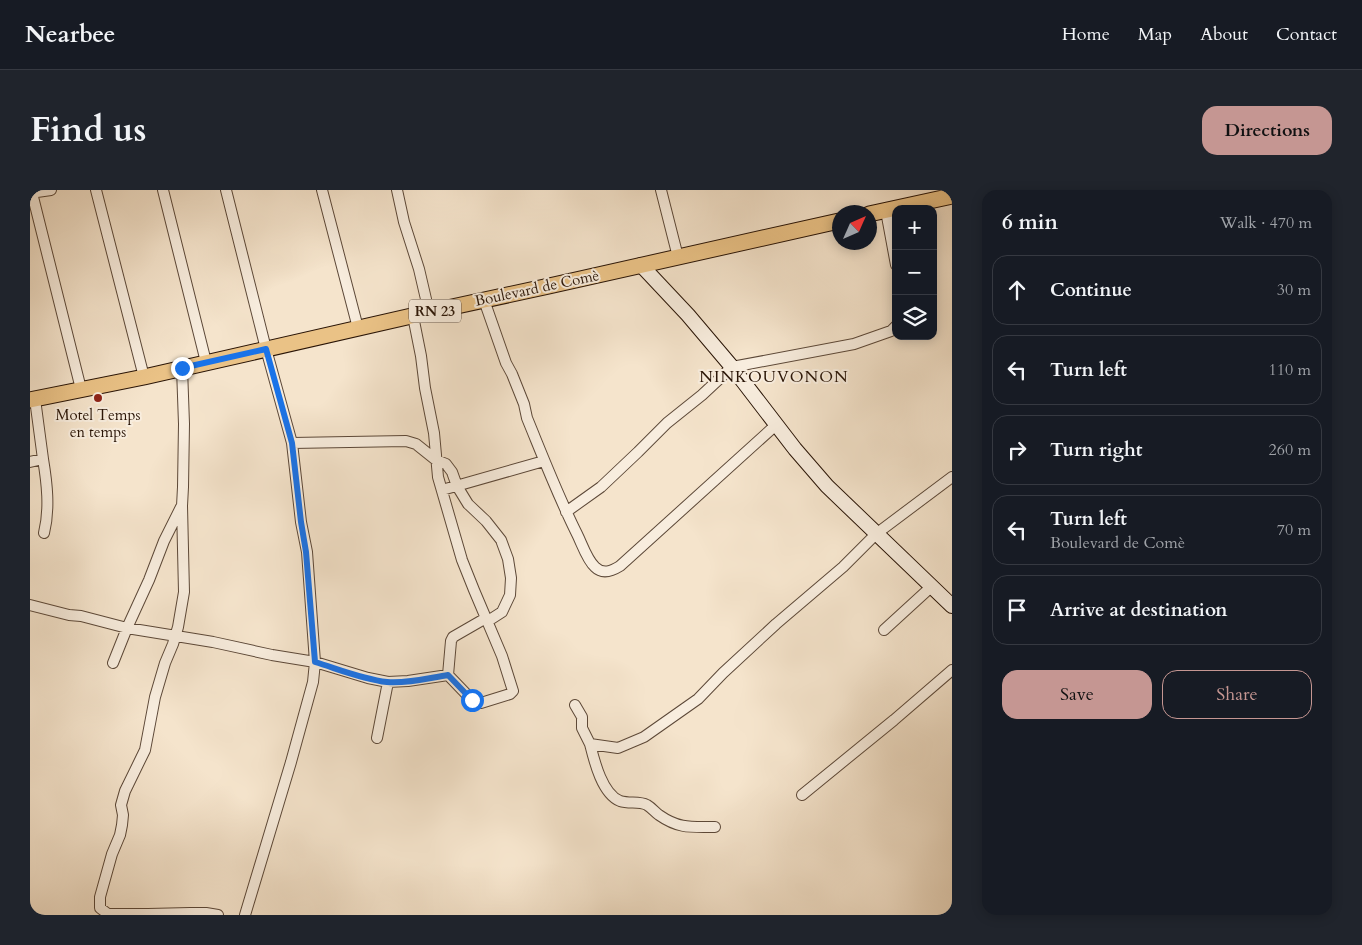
<!DOCTYPE html>
<html lang="en">
<head>
<meta charset="utf-8">
<style>
  body { margin:0; font-family:Cardo,serif; background:#20242c; color:#f1f3f6 }
  .controls { position:absolute; right:15px; top:15px; display:grid; overflow:hidden; border-radius:10px; box-shadow:0 2px 12px #0003 }
  .controls button { width:45px; height:45px; display:grid; place-items:center; padding:0; border:0; border-bottom:1px solid #363941; background:#171b24; color:#f1f3f6; font:25px sans-serif }
  .compass { position:absolute; left:802px; top:15px; width:45px; height:45px; border-radius:50%; background:#171b24; box-shadow:0 2px 12px #0003; rotate:45deg }
  .stop { position:absolute; width:15px; height:15px; margin:-11px; border:4px solid #1a73e8; border-radius:50%; background:#fff }
  .stop.end { background:#1a73e8; border-color:#fff; box-shadow:0 1px 5px #0008 }
  .list { margin:0; padding:0; list-style:none }
  h2 { display:flex; justify-content:space-between; align-items:center; height:65px; margin:0; padding:0 20px; font-size:21px }
  h2 small { font-size:16px; font-weight:400; color:#9ea1a6 }
  .list li { display:grid; grid-template-columns:32px 1fr auto; gap:15px; align-items:center; box-sizing:border-box; height:70px; margin:0 10px 10px; padding:0 10px; border:1px solid #363941; border-radius:15px }
  .list b { display:block; font-size:19px; white-space:nowrap }
  .list p { margin:0; font-size:16px; white-space:nowrap; color:#9ea1a6 }
  .list em { font-size:16px; font-style:normal; color:#9ea1a6 }
  .actions { display:flex; gap:10px; padding:15px 20px }
  .actions a { flex:1; padding:11px 0; border:1px solid #c59692; border-radius:15px; text-align:center; font-size:18px; color:#c59692 }
  .actions .main { background:#c59692; color:#111 }
  .icon { flex:none; width:28px; height:28px; fill:none; stroke:currentColor; stroke-width:2; stroke-linecap:round; stroke-linejoin:round }
  .map { position:relative; flex:none; width:922px; height:725px; overflow:hidden; border-radius:15px }
  header { display:flex; align-items:center; gap:30px; box-sizing:border-box; height:70px; padding:0 25px; background:#171b24; border-bottom:1px solid #363941 }
  header strong { font-size:24px }
  nav { display:flex; gap:28px; margin-inline-start:auto; font-size:18px }
  .intro { display:flex; align-items:center; justify-content:space-between; box-sizing:border-box; height:120px; padding:0 30px }
  h1 { margin:0; font-size:35px }
  .button { padding:12px 22px; border-radius:15px; background:#c59692; color:#111; font-size:18px; font-weight:700 }
  main { display:flex; gap:30px; padding:0 30px }
  aside { flex:1; background:#171b24; border-radius:15px; box-shadow:0 2px 12px #0003 }
  .map>svg:first-child { display:block }
</style>
</head>
<body>
<header>
<strong>Nearbee</strong>
<nav><a>Home</a><a>Map</a><a>About</a><a>Contact</a></nav>
</header>
<div class="intro"><h1>Find us</h1><a class="button">Directions</a></div>
<main>
<div class="map">
<svg width="922" height="725" viewBox="0 0 922 725">
  <rect width="100%" height="100%" fill="#f5e4cc"/>
  <filter id="stains"><feTurbulence type="fractalNoise" baseFrequency=".004" numOctaves="4"/><feColorMatrix values="0 0 0 0 .2 0 0 0 0 .09 0 0 0 0 .02 0 0 0 .5 -.17"/></filter>
  <radialGradient id="worn" r=".72"><stop offset=".6" stop-color="#630" stop-opacity="0"/><stop offset="1" stop-color="#630" stop-opacity=".3"/></radialGradient>
  <g fill="none" stroke-linecap="round" stroke-linejoin="round">
    <defs>
      <path id="street" d="M66,0L114,187
        M133,0L176,172
        M196,0L236,159L262,253L271,332L277,362L285,472L283,492L261,572L215,725
        M292,0L328,138
        M367,0L374,32L389,79L399,122
        M631,0L648,67
        M0,3L21,0
        M2,3L51,199
        M856,21L866,75
        M454,110L476,173L482,184L494,214L497,228C513,267 528,306 547,344C552,354 557,370 565,377C573,385 582,381 590,376L747,234
        M383,126L391,166L395,198L404,243L408,287L432,370L444,400L472,466L483,501L480,504L451,513H446L442,510L418,485L421,451L423,447L456,428
        M152,178L154,234L153,297L152,316L154,402L148,437L143,454L135,473L125,507L115,560L95,601L91,615L93,625L92,635L90,645L82,664L70,707V718L78,724H118L160,723H176L188,725
        M262,253L376,251L386,254L406,270L416,274L422,282L427,296L438,314L456,331L471,350L478,369L481,388L480,405L472,422L458,431
        M13,269C17,293 20,319 14,343
        M0,272L13,269L5,209
        M412,300L514,271
        M536,322L571,297L608,262L637,233L672,205L702,177L824,154L861,141L866,136
        M0,415L39,425L51,426L97,438L183,452L242,465L285,472L338,488L358,492L378,491L418,485
        M854,440L901,397
        M83,473L97,438L119,390L134,351L151,317
        M545,515L552,527V538L560,554
        M347,548L358,492
        M772,605L864,530L922,480
        M685,637C661,637 649,639 629,625C625,622 622,618 617,615C609,611 599,614 590,611C572,604 564,570 560,554L588,558L614,547L668,509L693,483L746,434L813,377L846,344L922,287"/>
      <path id="secondary" d="M611,75L658,125L702,177L765,259L797,296L922,416"/>
      <path id="primary" d="M839,24L922,6
        M0,210L114,187L399,122L519,96L809,31"/>
    </defs>
    <use href="#street" stroke="#5c4838" stroke-width="12"/>
    <use href="#secondary" stroke="#291406" stroke-width="16"/>
    <use href="#primary" stroke="#291406" stroke-width="17"/>
    <use href="#street" stroke="#f8edde" stroke-width="10"/>
    <use href="#secondary" stroke="#f8edde" stroke-width="14"/>
    <use href="#primary" stroke="#eac286" stroke-width="15"/>
  </g>
  <g fill="none" stroke-linecap="round" stroke-linejoin="round">
    <path stroke="#1a73e8" stroke-width="6" d="M152,178L236,159L262,253L271,332L276,362L285,472C308,479 332,489 357,492C376,494 399,488 418,485L442,510"/>
  </g>
  <circle fill="#8f2418" stroke="#f8edde" stroke-width="2" cx="68" cy="208" r="5"/>
  <g text-anchor="middle" dominant-baseline="central" stroke-width="4" stroke-linejoin="round" paint-order="stroke">
    <rect fill="#f8edde" stroke="#675547" stroke-width="1" x="379" y="109.5" width="52" height="23" rx="4"/>
    <g font-size="14" font-weight="bold" fill="#291406">
      <text x="405" y="121">RN 23</text>
    </g>
    <g font-size="15" fill="#291406" stroke="#f8edde">
      <text transform="translate(507 98) rotate(-12)">Boulevard de Comè</text>
    </g>
    <g font-size="15" fill="#291406" stroke="#f8edde">
      <text x="68" y="225">Motel Temps<tspan x="68" dy="17">en temps</tspan></text>
    </g>
    <g font-size="16" letter-spacing="1" fill="#291406" stroke="#f8edde">
      <text x="744" y="187">NINKOUVONON</text>
    </g>
  </g>
  <rect width="100%" height="100%" filter="url(#stains)"/>
  <rect width="100%" height="100%" fill="url(#worn)"/>
</svg>
<div class="controls">
<button>+</button>
<button>−</button>
<button><svg class="icon" aria-label="layers" viewBox="0 0 24 24"><path d="M12 4l9 5-9 5-9-5zM3 14l9 5 9-5"/></svg></button>
</div>
<svg class="compass" viewBox="-18 -18 36 36"><path d="M0-13l5 13h-10z" fill="#e53935"/><path d="M0 13l5-13h-10z" fill="#9ea1a6"/></svg>
<div class="stop" style="left:442px;top:510px"></div>
<div class="stop end" style="left:152px;top:178px"></div>
</div>
<aside>
<h2>6 min<small>Walk · 470 m</small></h2>
<ul class="list">
<li><svg class="icon" aria-label="ahead" viewBox="0 0 24 24"><path d="M12 20V5M6 11l6-6 6 6"/></svg><div><b>Continue</b></div><em>30 m</em></li>
<li><svg class="icon" aria-label="left" viewBox="0 0 24 24"><path d="M17 20v-9H6M10 6l-5 5 5 5"/></svg><div><b>Turn left</b></div><em>110 m</em></li>
<li><svg class="icon" aria-label="right" viewBox="0 0 24 24"><path d="M7 20v-9h11M14 6l5 5-5 5"/></svg><div><b>Turn right</b></div><em>260 m</em></li>
<li><svg class="icon" aria-label="left" viewBox="0 0 24 24"><path d="M17 20v-9H6M10 6l-5 5 5 5"/></svg><div><b>Turn left</b><p>Boulevard de Comè</p></div><em>70 m</em></li>
<li><svg class="icon" aria-label="arrive" viewBox="0 0 24 24"><path d="M6 21V4h12l-3 4 3 4H6"/></svg><div><b>Arrive at destination</b></div></li>
</ul>
<div class="actions"><a class="main">Save</a><a>Share</a></div>
</aside>
</main>
</body>
</html>
